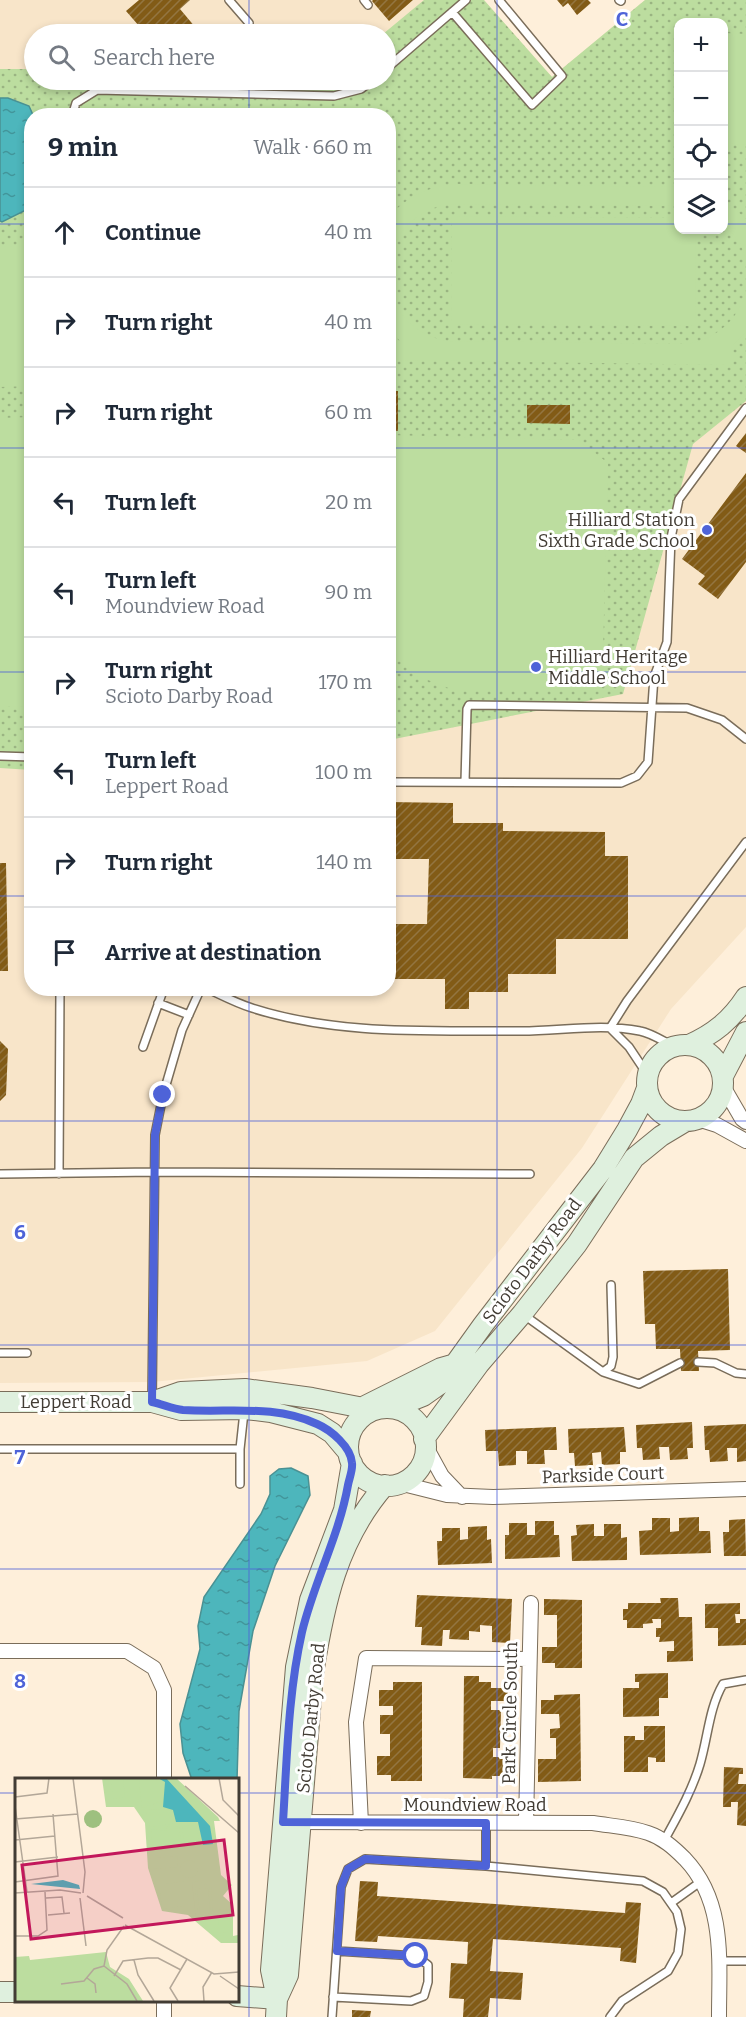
<!DOCTYPE html>
<html lang="en">
<head>
<meta charset="utf-8">
<style>
  body { margin:0; font-family:Bitter,serif; background:#f6f6f7; color:#1f2937 }
  .controls { position:absolute; right:18px; top:18px; display:grid; overflow:hidden; border-radius:12px; box-shadow:0 3px 9px #0003 }
  .controls button { width:54px; height:54px; display:grid; place-items:center; padding:0; border:0; border-bottom:2px solid #e0e1e3; background:#fff; color:#1f2937; font:30px sans-serif }
  .stop { position:absolute; width:18px; height:18px; margin:-14px; border:4px solid #4e63d8; border-radius:50%; background:#fff }
  .stop.end { background:#4e63d8; border-color:#fff; box-shadow:0 2px 6px #0008 }
  .list { margin:0; padding:0; list-style:none }
  h2 { display:flex; justify-content:space-between; align-items:center; height:78px; margin:0; padding:0 24px; font-size:26px }
  h2 small { font-size:20px; font-weight:400; color:#747a83 }
  .list li { display:grid; grid-template-columns:39px 1fr auto; gap:18px; align-items:center; box-sizing:border-box; height:90px; padding:0 24px; border-top:2px solid #e0e1e3 }
  .list b { display:block; font-size:22px; white-space:nowrap }
  .list p { margin:0; font-size:20px; white-space:nowrap; color:#747a83 }
  .list em { font-size:20px; font-style:normal; color:#747a83 }
  .icon { flex:none; width:33px; height:33px; fill:none; stroke:currentColor; stroke-width:2; stroke-linecap:round; stroke-linejoin:round }
  .map { position:relative; flex:none; width:746px; height:2017px; overflow:hidden }
  .search { position:absolute; background:#fff; box-shadow:0 3px 9px #0003; left:24px; top:24px; width:372px; height:66px; display:flex; align-items:center; gap:15px; box-sizing:border-box; padding:0 21px; border-radius:33px; color:#747a83; font-size:22px }
  .panel { position:absolute; background:#fff; box-shadow:0 3px 9px #0003; left:24px; top:108px; width:372px; height:888px; border-radius:24px }
  .map>svg:first-child { display:block }
</style>
</head>
<body>
<div class="map">
<svg width="746" height="2017" viewBox="0 0 746 2017">
  <defs>
    <pattern id="park-dots" width="8" height="8" patternUnits="userSpaceOnUse" patternTransform="scale(1.5)"><rect width="8" height="8" fill="#bcdd9f"/><path d="M2 2h.1M6 6h.1" fill="none" stroke="#9ab482" stroke-width="1.8" stroke-linecap="round"/></pattern>
    <pattern id="water-ripples" width="26" height="14" patternUnits="userSpaceOnUse" patternTransform="scale(1.5)"><rect width="26" height="14" fill="#4db6bc"/><path d="M2 4q2-2 4 0t4 0M15 11q2-2 4 0t4 0" fill="none" stroke="#42959a"/></pattern>
    <pattern id="building-hatch" width="6" height="6" patternUnits="userSpaceOnUse" patternTransform="scale(1.5)"><rect width="6" height="6" fill="#825b16"/><path d="M-1 1l2-2M0 6l6-6M5 7l2-2" fill="none" stroke="#937541"/></pattern>
  </defs>
  <rect width="100%" height="100%" fill="#feefda"/>
  <path fill="#f8e5c9" fill-rule="evenodd" d="M0,0H484L552,77L645,0H746V927L671,1009L582,1148L435,1331L367,1361L152,1382L0,1383ZM678,22H724V230H678ZM34,34H386V80H34ZM32,116H388V988H32Z"/>
  <path fill="url(#park-dots)" fill-rule="evenodd" d="M424,0H484L552,77L645,0H746V401L693,444L623,694L389,740L388,116H32L31,770L0,768V69H34V80H386V34H383ZM678,22H724V230H678Z"/>
  <path fill="#bcdd9f" d="M724,33L746,34V145L724,143Z
    M457,184L678,187V206L447,204C416,211 397,230 389,260V217C407,196 430,186 457,184Z
    M724,200L746,219V261L741,245L724,223Z
    M452,216L678,218V230H696L695,326L451,324Z
    M31,246V386L0,387V247Z
    M389,284C395,315 415,333 445,341L688,344C717,338 739,320 746,290V332L733,345V365L390,360V341H400L389,329Z
    M31,417L24,707L0,706V418Z
    M389,435L578,440L608,463L602,689H451L415,675L389,647Z"/>
  <path fill="url(#water-ripples)" stroke="#4a9193" stroke-width="1.5" d="M0,98H8L29,106L33,115L31,198L26,210L2,222L0,221Z
    M291,1468L308,1476L310,1495L275,1566L253,1631L239,1711L237,1780H192L183,1753L180,1724L200,1649L198,1626L204,1597L261,1514L270,1494V1476L279,1469Z"/>
  <path fill="url(#building-hatch)" d="M139,0H190L180,9L201,34H146L126,11Z
    M373,0H413L389,21L372,1Z
    M557,0H588L591,3L577,15L568,3L563,7Z
    M388,391H398V431H388Z
    M527,405H570V424L527,423Z
    M746,433V453L736,446Z
    M746,473V562L718,599L698,584L705,576L682,559Z
    M388,802L453,803V823H503V831L605,832V856H628V939H556V974H508V992H469V1009H445V979H388V924H427L429,859H388Z
    M0,863H6L8,971H0Z
    M0,1041L8,1049L6,1095L0,1101Z
    M728,1269L730,1350L698,1351L699,1371H681L680,1349H656L655,1324H645L643,1271Z
    M692,1422L693,1448H687L688,1459L670,1460L669,1447H659L660,1459L643,1460L642,1448H637L636,1425Z
    M746,1424V1461L737,1462V1448H727L728,1461L710,1462L709,1450H705L704,1426Z
    M556,1427L557,1450H544L545,1464H527V1451H516V1465L499,1466L498,1451H486L485,1430Z
    M624,1427L626,1452H620V1464L602,1465L601,1452L592,1453L593,1465L575,1466L574,1453H569L568,1429Z
    M699,1517V1531H710L711,1553L640,1555L639,1531L652,1530V1518H670V1532L679,1531V1518Z
    M745,1519L746,1556H724L723,1532H729V1520Z
    M535,1521H554V1535H559L560,1557L505,1559V1535H509V1523H527V1535H535Z
    M594,1524V1536H604V1524H621V1538L627,1537V1560L572,1561L571,1536L577,1535L576,1525Z
    M487,1526V1540L491,1539L492,1563L438,1565L437,1541H442V1528H460V1540L468,1539V1527Z
    M417,1595L512,1599L510,1643L492,1642V1626L480,1625V1632L469,1631V1640L449,1639L450,1630H443L442,1646L421,1645L422,1627H415Z
    M660,1598H678L679,1617H692L693,1661L667,1662V1651H674V1641L659,1642L660,1637H656V1628H661V1619H652L653,1623L643,1624V1628H627V1620H623V1609H628V1603H661Z
    M544,1599L582,1600V1668H555V1663H542V1647H557V1615H544Z
    M740,1603V1614H735L736,1623H740V1619H746V1645L718,1646V1628H705V1604Z
    M668,1673V1698H659V1716L623,1717V1688H639V1682H635V1674Z
    M464,1676H479V1682H491V1688H508V1701H491V1710H501L500,1748H493V1757H506L505,1776H492V1779L463,1778Z
    M393,1682H422V1781H391V1775H377V1756H390V1734H380V1715H393V1706H379V1690H393Z
    M580,1694L581,1781L538,1782V1759H556V1738H550V1729L560,1728L559,1714H541V1700H554V1695Z
    M644,1726H665V1762H656V1758L648,1757V1772H624V1736H635V1740H644Z
    M724,1767L743,1768V1774H739L738,1784H746V1826L737,1825L738,1802H731V1807H723Z
    M360,1881L378,1882L377,1896L625,1913L626,1902L641,1903L636,1963L620,1961L621,1948L493,1939L490,1971L523,1973L521,2000L490,1998L488,2017H463L464,1999L449,1998L451,1963L467,1964L468,1942L378,1936L377,1942L355,1941Z
    M352,2010L371,2011L370,2017H352Z"/>
  <g fill="none" stroke-linecap="round" stroke-linejoin="round">
    <defs>
      <path id="lane" d="M229,0L249,23
        M364,0L368,5
        M619,0L621,1
        M452,12L532,105L562,76L499,0
        M386,69L466,0
        M72,116L76,103L97,90L334,96L361,89L373,80
        M0,756L32,757
        M388,782L621,783L637,776L648,762L654,677L667,642L671,538L679,499L746,408
        M465,782L467,709L469,705L687,708L722,720L746,739
        M206,988C221,995 236,1003 252,1008C339,1036 432,1030 522,1031C561,1031 601,1023 640,1031C651,1033 663,1041 673,1046
        M158,1003L189,1015
        M610,1028L627,1001L746,842
        M610,1028L629,1047L647,1074
        M143,1047L164,988
        M0,1174L155,1172L530,1174
        M59,1174L60,988
        M524,1315L603,1372L611,1366L613,1357L611,1285
        M0,1353H27
        M698,1362L715,1363L736,1373L746,1374
        M603,1372L639,1384L680,1363
        M152,1401L155,1135L163,1095L182,1030L201,988
        M0,1449H240
        M240,1484V1449L244,1412
        M486,1823V1866
        M664,1841C677,1817 692,1791 700,1764C708,1737 709,1708 723,1684L746,1680
        M671,1903L703,1880
        M719,1961H746
        M333,1997L411,2001L424,1996L428,1982V1965L416,1956L337,1951
        M332,2017L341,1887L348,1869L365,1859L486,1866L643,1881L663,1892L677,1912L681,1929L678,1953L668,1971L622,2001L610,2017"/>
      <path id="street" d="M724,1088L742,1119L746,1122
        M698,1119L717,1125L746,1141
        M425,1445L442,1476L462,1497
        M399,1483L447,1495L493,1497L746,1489
        M0,1651H127L154,1668L164,1690V1780
        M294,1822L593,1823C611,1826 631,1827 648,1833C663,1838 674,1848 685,1859C726,1902 719,1962 719,2017
        M361,1823L356,1722L366,1658L529,1659
        M526,1823L531,1603
        M164,2017V2000"/>
      <path id="secondary" d="M647 1083a38 38 0 1 1 76 0a38 38 0 1 1-76 0Z
        M689,1045C714,1034 731,1020 746,997
        M723,1076L746,1032
        M0,1402H152L181,1410L245,1409L271,1412L318,1424L332,1433L348,1452
        M152,1402L181,1392L245,1389L312,1398L374,1410
        M365,1406L441,1368L455,1364
        M393,1408L423,1396L447,1379L455,1364L483,1325L603,1169L627,1130L641,1104L647,1088
        M348 1447a39 39 0 1 1 78 0a39 39 0 1 1-78 0Z
        M424,1439L479,1364L522,1314L577,1244L634,1158L661,1136L686,1121
        M0,1992H16
        M237,1996L277,1999
        M277,1999L288,1975L313,1674C324,1604 337,1540 385,1485
        M276,2017L277,1999L271,1970L296,1667L310,1600L344,1510L352,1463"/>
    </defs>
    <use href="#lane" stroke="#7a6d5a" stroke-width="10"/>
    <use href="#street" stroke="#7a6d5a" stroke-width="16"/>
    <use href="#secondary" stroke="#7a6d5a" stroke-width="22"/>
    <use href="#lane" stroke="#fff" stroke-width="7"/>
    <use href="#street" stroke="#fff" stroke-width="14"/>
    <use href="#secondary" stroke="#dff0de" stroke-width="20"/>
  </g>
  <g fill="none" stroke-linecap="round" stroke-linejoin="round">
    <path stroke="#4e63d8" stroke-width="8" d="M163,1095L155,1135L152,1402C162,1404 173,1409 183,1410C229,1413 273,1404 317,1424C331,1430 351,1447 352,1463C353,1470 349,1479 348,1485C339,1536 314,1582 302,1632C288,1694 287,1759 283,1822L486,1823V1866L365,1859L348,1869L341,1887L337,1951L416,1956"/>
  </g>
  <path fill="none" stroke="#4e63d8" stroke-width="1.5" stroke-opacity="0.55" d="M249,0V34M497,0V2017M249,80V116M0,224H32M388,224H678M724,224H746M0,448H32M388,448H746M0,672H32M388,672H746M0,896H32M388,896H746M249,988V2017M0,1121H746M0,1345H746M0,1569H746M0,1793H16M237,1793H746"/>
  <g fill="#4e63d8" stroke="#fff" stroke-width="2">
    <circle cx="707" cy="530" r="6"/>
    <circle cx="536" cy="667" r="6"/>
  </g>
  <g text-anchor="middle" dominant-baseline="central" stroke-width="6" stroke-linejoin="round" paint-order="stroke">
    <g font-size="18" fill="#423c34" stroke="#fff" text-anchor="end">
      <text x="695" y="520">Hilliard Station<tspan x="695" dy="21">Sixth Grade School</tspan></text>
      <text x="548" y="657" text-anchor="start">Hilliard Heritage<tspan x="548" dy="21">Middle School</tspan></text>
    </g>
    <g font-size="18" fill="#423c34" stroke="#fff">
      <text transform="translate(532 1261) rotate(-53)">Scioto Darby Road</text>
      <text x="76" y="1402">Leppert Road</text>
      <text transform="translate(603 1475) rotate(-2)">Parkside Court</text>
      <text transform="translate(510 1713) rotate(-89)">Park Circle South</text>
      <text transform="translate(311 1718) rotate(-84)">Scioto Darby Road</text>
      <text x="475" y="1805">Moundview Road</text>
    </g>
  </g>
  <g transform="translate(15 1778)">
    <rect width="224" height="224" fill="#feefda"/>
    <path d="M69 41a9 9 0 1 1 18 0a9 9 0 1 1-18 0Z" fill="#9ec07f"/>
    <path d="M87,0H161L203,39L205,43H199L206,97L217,107L208,118L218,127V158L223,157V165H206L173,137L147,133L133,90L130,45L119,29H91ZM91,174L95,189L114,201L128,223H0V179L14,178L15,182Z" fill="#bcdd9f"/>
    <path d="M96,0H108L110,19L99,21ZM124,3H147V23L127,30ZM134,31L156,32L158,46L135,49L131,34ZM181,47L185,69L170,70L167,48ZM164,48L167,70L138,73L136,51L152,53L151,49ZM162,78L163,89L138,91V80ZM165 91a9 9 0 1 1 18 0a9 9 0 1 1-18 0ZM187,102L196,109L198,132L190,142L181,140L177,105ZM187,104L194,109L196,132L190,140L183,135L180,112ZM170,103V128L147,131L145,115L151,106ZM193,110L195,134L185,135L182,111ZM214,131L216,154L204,155L203,132Z" fill="#bcdd9f" fill-rule="evenodd"/>
    <path d="M143,0H151L195,48L198,66L188,67L183,44H161L158,32L148,29L150,4ZM48,102L64,107L65,111L16,106Z" fill="#4db6bc"/>
    <path fill="none" stroke="#b3a798" stroke-width="1.5" d="M58,0L70,94L68,115M204,0L208,22L224,38M170,8L224,55M0,19L32,15L34,0M0,28L12,114M0,41L63,36M0,62L40,58M0,84L43,79M0,104L43,98L38,36M0,115L45,112L66,115M72,118L108,140M31,120L47,119L49,135M65,120L71,168M33,137L55,135M110,147L199,196L224,194M109,148L92,172L89,188L112,206L122,223M0,158H23L32,152L30,114M119,182L123,197L139,223M99,198L108,183L133,180H143L166,192M205,198L224,211M72,200L80,206L81,215M46,206L69,203L79,191L89,188M163,223L155,210L172,181M189,223L188,209L197,194"/>
    <path fill="#c2185b" fill-opacity="0.15" stroke="#c2185b" stroke-width="3" d="M209,62L218,137L16,161L7,87Z"/>
    <rect width="224" height="224" fill="none" stroke="#423c34" stroke-width="3"/>
  </g>
  <g font-size="20" text-anchor="middle" font-weight="bold" fill="#4e63d8" stroke="#fff" stroke-width="6" stroke-linejoin="round" paint-order="stroke">
    <text x="622" y="26">C</text>
    <text x="20" y="1239">6</text>
    <text x="20" y="1464">7</text>
    <text x="20" y="1688">8</text>
  </g>
</svg>
<div class="controls">
<button>+</button>
<button>−</button>
<button><svg class="icon" aria-label="locate" viewBox="0 0 24 24"><circle cx="12" cy="12" r="6"/><path d="M12 2v4M12 18v4M2 12h4M18 12h4"/></svg></button>
<button><svg class="icon" aria-label="layers" viewBox="0 0 24 24"><path d="M12 4l9 5-9 5-9-5zM3 14l9 5 9-5"/></svg></button>
</div>
<div class="stop" style="left:416px;top:1956px"></div>
<div class="stop end" style="left:163px;top:1095px"></div>
<div class="search"><svg class="icon" aria-label="search" viewBox="0 0 24 24"><circle cx="10" cy="10" r="6"/><path d="M15 15l6 6"/></svg>Search here</div>
<section class="panel">
<h2>9 min<small>Walk · 660 m</small></h2>
<ul class="list">
<li><svg class="icon" aria-label="ahead" viewBox="0 0 24 24"><path d="M12 20V5M6 11l6-6 6 6"/></svg><div><b>Continue</b></div><em>40 m</em></li>
<li><svg class="icon" aria-label="right" viewBox="0 0 24 24"><path d="M7 20v-9h11M14 6l5 5-5 5"/></svg><div><b>Turn right</b></div><em>40 m</em></li>
<li><svg class="icon" aria-label="right" viewBox="0 0 24 24"><path d="M7 20v-9h11M14 6l5 5-5 5"/></svg><div><b>Turn right</b></div><em>60 m</em></li>
<li><svg class="icon" aria-label="left" viewBox="0 0 24 24"><path d="M17 20v-9H6M10 6l-5 5 5 5"/></svg><div><b>Turn left</b></div><em>20 m</em></li>
<li><svg class="icon" aria-label="left" viewBox="0 0 24 24"><path d="M17 20v-9H6M10 6l-5 5 5 5"/></svg><div><b>Turn left</b><p>Moundview Road</p></div><em>90 m</em></li>
<li><svg class="icon" aria-label="right" viewBox="0 0 24 24"><path d="M7 20v-9h11M14 6l5 5-5 5"/></svg><div><b>Turn right</b><p>Scioto Darby Road</p></div><em>170 m</em></li>
<li><svg class="icon" aria-label="left" viewBox="0 0 24 24"><path d="M17 20v-9H6M10 6l-5 5 5 5"/></svg><div><b>Turn left</b><p>Leppert Road</p></div><em>100 m</em></li>
<li><svg class="icon" aria-label="right" viewBox="0 0 24 24"><path d="M7 20v-9h11M14 6l5 5-5 5"/></svg><div><b>Turn right</b></div><em>140 m</em></li>
<li><svg class="icon" aria-label="arrive" viewBox="0 0 24 24"><path d="M6 21V4h12l-3 4 3 4H6"/></svg><div><b>Arrive at destination</b></div></li>
</ul>
</section>
</div>
</body>
</html>
